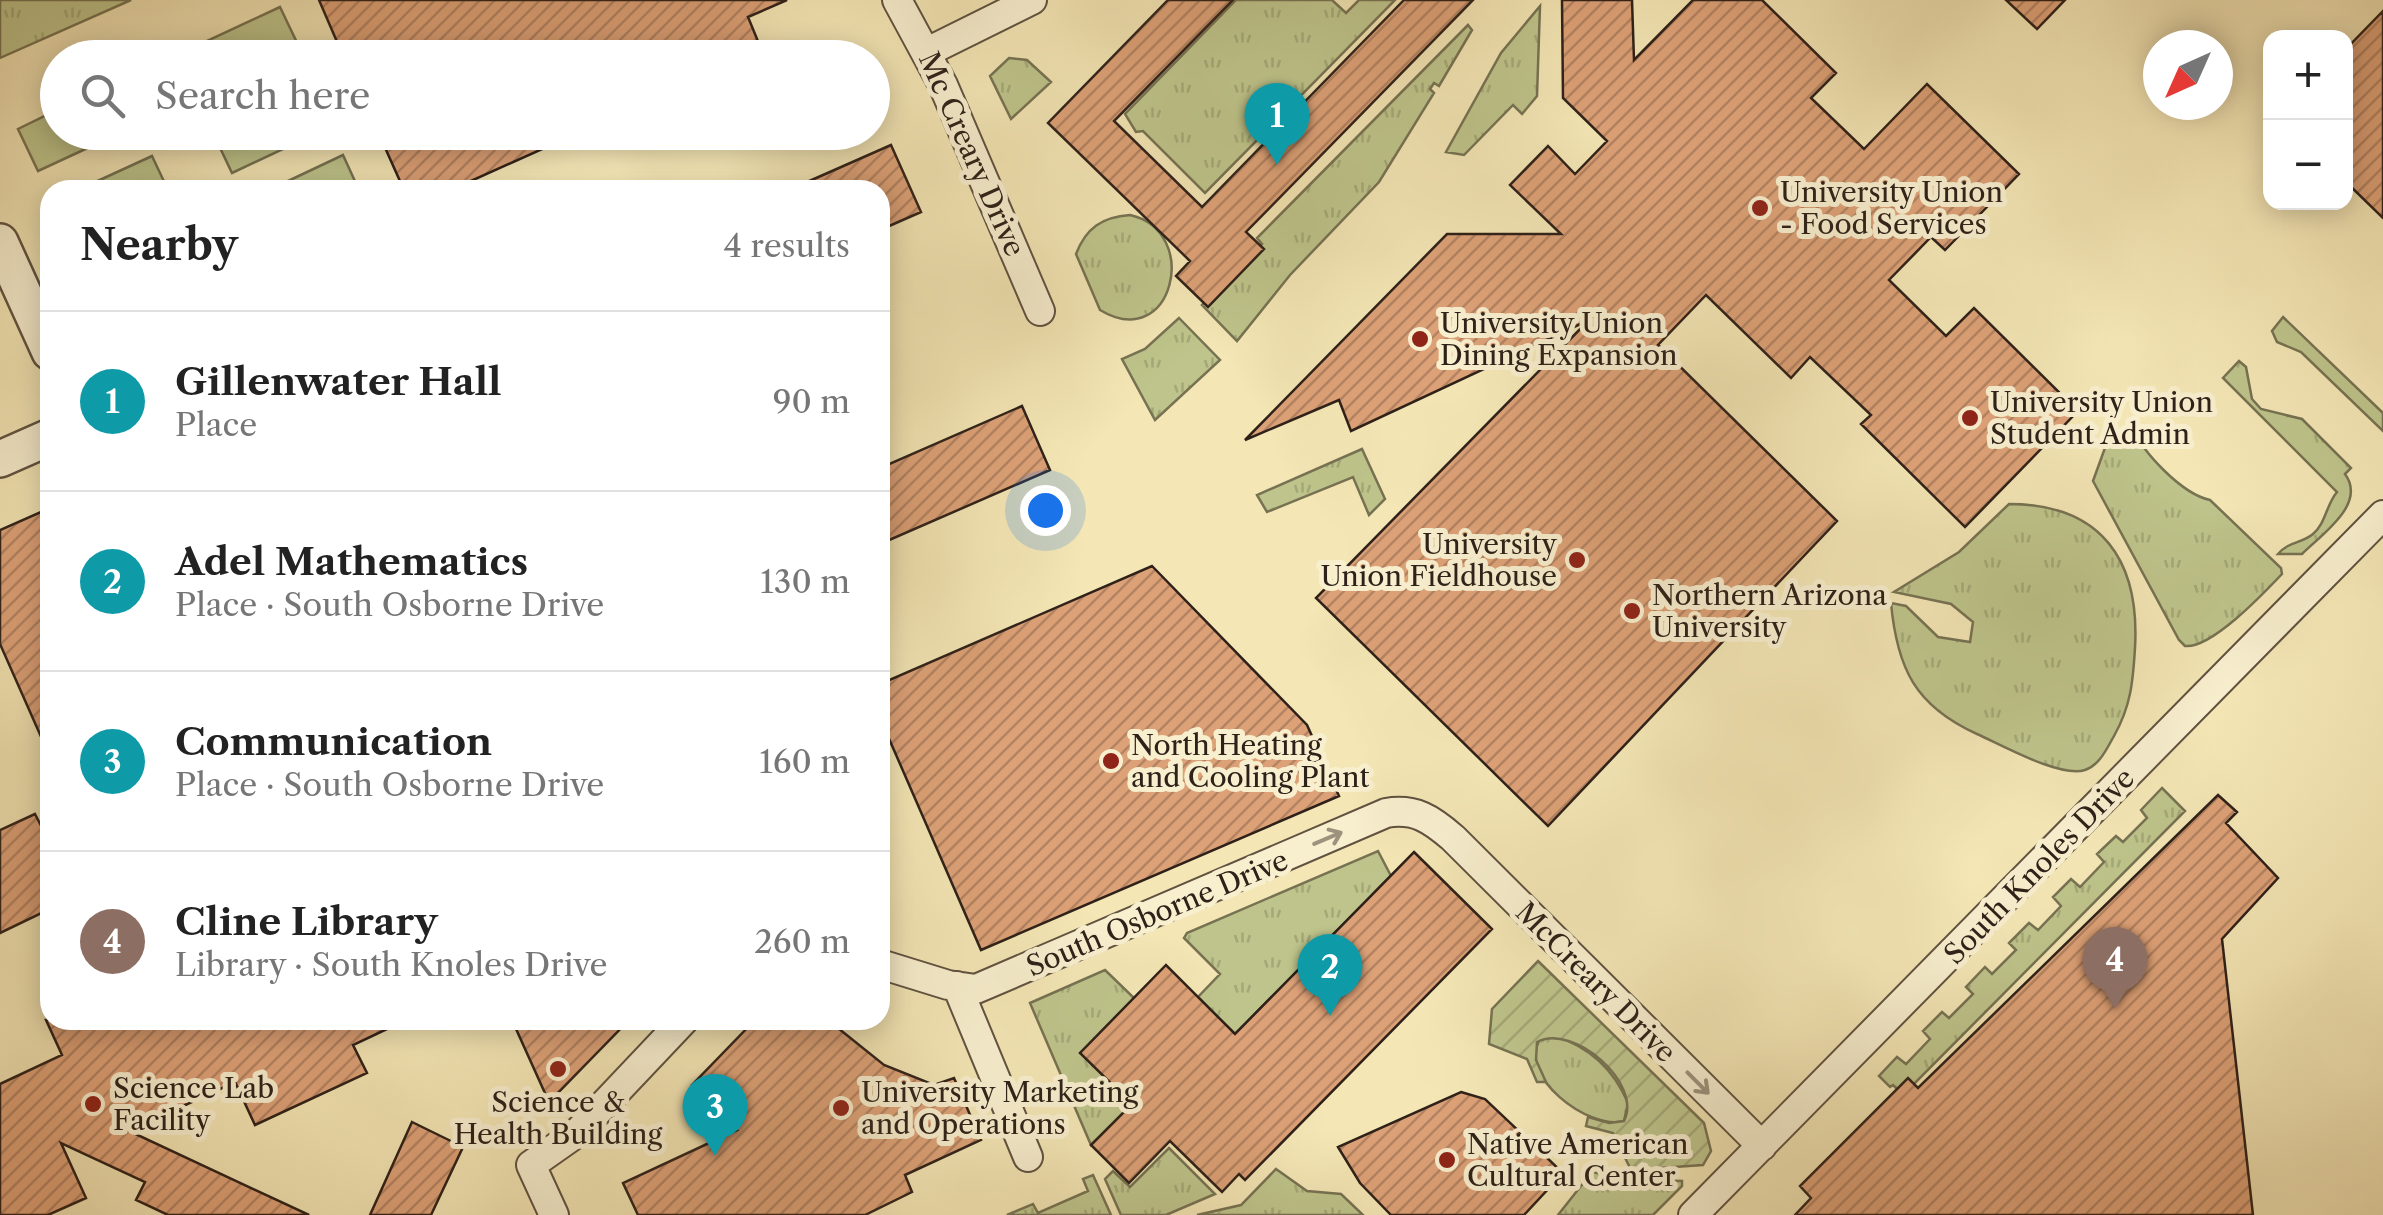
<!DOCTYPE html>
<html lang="en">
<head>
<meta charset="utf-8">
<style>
  body { margin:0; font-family:"Libre Caslon Text",serif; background:#f6f6f6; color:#222 }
  .controls { position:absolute; right:30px; top:30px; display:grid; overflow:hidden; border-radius:20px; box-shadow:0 5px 25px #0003 }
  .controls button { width:90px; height:90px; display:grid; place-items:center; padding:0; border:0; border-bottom:2px solid #e0e0e0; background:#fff; color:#222; font:50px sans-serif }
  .compass { position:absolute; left:2143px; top:30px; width:90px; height:90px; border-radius:50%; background:#fff; box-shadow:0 5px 25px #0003; rotate:225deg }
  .you { position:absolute; left:1045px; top:510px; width:35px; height:35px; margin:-25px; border:8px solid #fff; border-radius:50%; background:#1a73e8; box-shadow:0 0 0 15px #1a73e833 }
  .badge { display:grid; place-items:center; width:65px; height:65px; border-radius:50%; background:#0f766e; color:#fff; font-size:32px; font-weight:700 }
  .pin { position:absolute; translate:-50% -82px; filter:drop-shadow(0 2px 5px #0008) }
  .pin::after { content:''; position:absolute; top:52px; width:35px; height:30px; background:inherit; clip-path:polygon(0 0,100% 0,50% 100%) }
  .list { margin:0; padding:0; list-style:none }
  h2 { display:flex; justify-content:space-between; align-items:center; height:130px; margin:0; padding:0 40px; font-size:42px }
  h2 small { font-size:32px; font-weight:400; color:#767676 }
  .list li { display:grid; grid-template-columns:65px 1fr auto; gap:30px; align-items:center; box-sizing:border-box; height:180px; padding:0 40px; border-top:2px solid #e0e0e0 }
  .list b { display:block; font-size:38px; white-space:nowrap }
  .list p { margin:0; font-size:32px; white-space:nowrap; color:#767676 }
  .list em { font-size:32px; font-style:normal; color:#767676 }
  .icon { flex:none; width:55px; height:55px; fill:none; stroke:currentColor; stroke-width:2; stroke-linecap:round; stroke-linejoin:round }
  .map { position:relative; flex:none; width:2383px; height:1215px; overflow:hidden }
  .search { position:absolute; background:#fff; box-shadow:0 5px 25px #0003; left:40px; top:40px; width:850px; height:110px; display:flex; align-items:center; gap:25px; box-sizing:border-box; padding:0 35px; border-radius:55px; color:#767676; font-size:38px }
  .panel { position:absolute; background:#fff; box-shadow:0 5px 25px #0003; left:40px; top:180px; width:850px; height:850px; border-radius:30px }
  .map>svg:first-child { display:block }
</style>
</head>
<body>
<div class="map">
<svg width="2383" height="1215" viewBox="0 0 2383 1215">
  <defs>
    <pattern id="grass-tufts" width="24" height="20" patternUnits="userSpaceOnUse" patternTransform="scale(2.5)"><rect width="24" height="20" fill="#bec48b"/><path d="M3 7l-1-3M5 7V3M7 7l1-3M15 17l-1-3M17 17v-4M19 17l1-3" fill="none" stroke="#a4a877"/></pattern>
    <pattern id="garden-furrows" width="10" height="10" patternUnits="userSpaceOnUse" patternTransform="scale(2.5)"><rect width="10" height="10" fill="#bec48b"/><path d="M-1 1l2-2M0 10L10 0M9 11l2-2" fill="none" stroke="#a4a877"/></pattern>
    <pattern id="building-hatch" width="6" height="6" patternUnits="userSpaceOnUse" patternTransform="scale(2.5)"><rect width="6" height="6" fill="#dda177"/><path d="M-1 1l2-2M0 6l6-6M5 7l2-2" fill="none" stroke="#b48361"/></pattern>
  </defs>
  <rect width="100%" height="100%" fill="#f4e6b5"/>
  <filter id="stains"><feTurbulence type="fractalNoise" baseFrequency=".002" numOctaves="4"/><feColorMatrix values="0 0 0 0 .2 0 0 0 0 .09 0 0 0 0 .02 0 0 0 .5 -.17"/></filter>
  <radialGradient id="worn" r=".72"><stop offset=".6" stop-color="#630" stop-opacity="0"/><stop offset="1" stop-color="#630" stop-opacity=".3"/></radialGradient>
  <path fill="url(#grass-tufts)" stroke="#767252" stroke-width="2.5" d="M0,0H131L0,58Z
    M1236,0H1332L1346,13L1359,0H1395L1205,193L1143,131L1136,132L1125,114Z
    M1540,6L1537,96L1522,114L1513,105L1464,155L1446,152L1501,53Z
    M1468,25L1472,30L1439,86L1434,83L1430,89L1434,93L1379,182L1290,275L1237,341L1202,305L1262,244L1257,238Z
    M1009,58L1027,60L1051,82L1011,119L990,76Z
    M1130,215C1202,231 1173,354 1100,310L1076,254C1086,228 1102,217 1130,215Z
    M2283,317L2383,413V431L2301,352L2277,342L2272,331Z
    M1179,318L1220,360L1155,420L1122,359L1145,349Z
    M2239,361L2246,367L2252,399L2261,409L2302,419L2351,468L2345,474C2367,504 2322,534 2302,554H2278C2289,541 2301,544 2313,534C2326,523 2326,505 2337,492L2223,378Z
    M2132,427C2143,453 2182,494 2210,500L2281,568L2282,574C2263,594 2211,649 2185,646L2179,640L2093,481L2110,434Z
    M1362,449L1385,499L1369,515L1353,477L1267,512L1257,495Z
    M2009,504C2102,504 2140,561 2135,648C2133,681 2131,706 2114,736C2107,748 2100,765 2085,770C2060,778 2002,745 1977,734C1915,706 1897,668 1891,603L1906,606L1938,637L1970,642L1973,622L1951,604L1894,592L1959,552Z
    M2162,788L2185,811L1903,1095L1893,1085L1890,1087L1879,1076L1897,1057L1906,1064L1930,1039L1923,1031L1942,1012L1949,1018L1973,994L1966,987L1985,967L1992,974L2016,950L2009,943L2029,923L2038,930L2061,906L2053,897L2071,879L2080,887L2104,862L2097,854L2116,836L2123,842L2147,818L2141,810Z
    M1378,851L1391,876L1235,1034L1198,997L1220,974L1184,938L1187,933Z
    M1105,970L1134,998L1133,1104L1091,1145L1030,1003Z
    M1555,1036C1590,1047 1614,1070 1628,1103L1624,1121C1589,1131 1515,1075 1541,1038Z
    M1169,1148L1215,1194L1166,1215H1121L1105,1179L1113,1171L1130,1187Z
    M1276,1169L1307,1191L1341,1194L1363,1215H1197L1241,1205Z
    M1592,1172L1634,1180L1682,1181V1186L1653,1215H1558Z
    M1093,1175L1111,1215H1007L1033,1204L1038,1213L1088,1191L1083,1179Z"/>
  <path fill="url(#garden-furrows)" stroke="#767252" stroke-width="2.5" d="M1538,961L1704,1123L1711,1151L1703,1165L1631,1170L1613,1133L1586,1126L1588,1117L1609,1123L1624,1121C1643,1083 1573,1023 1537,1042L1536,1060L1546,1082H1537L1527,1059L1489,1044L1492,1009Z"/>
  <path fill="#bec48b" stroke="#767252" stroke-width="2.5" d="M280,7L300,49L282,57H183L181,53Z
    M57,110L58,132L120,133L38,171L18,129Z
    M213,133H317L232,173Z
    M343,155L359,190H269Z
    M152,156L168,190H78Z"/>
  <path fill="url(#building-hatch)" stroke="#2e2119" stroke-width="2.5" d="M319,0H787L748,17L762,51L747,58H344Z
    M1168,0H1233L1114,121L1202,207L1404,0H1473L1246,232L1264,249L1208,307L1176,276L1190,261L1048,123Z
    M1562,0H1632L1634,60L1693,0H1762L1836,73L1811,98L1864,149L1927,84L2019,174L1945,250L1931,237L1889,280L1946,336L1974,308L2078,411L1965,527L1861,424L1871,415L1810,357L1791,378L1706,295L1658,345L1837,521L1548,826L1316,598L1589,320L1351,431L1339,400L1245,440L1447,234H1561L1510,185L1548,146L1575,174L1607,141L1563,98Z
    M2006,0H2065L2037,29Z
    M2383,11V218L2346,182V49Z
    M378,132H580L451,190H404Z
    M891,145L921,212L880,230V190H789Z
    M1022,406L1050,470L880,544V468Z
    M50,508V757L0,644V530Z
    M1152,566L1307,725L1339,796L981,950L880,718V684Z
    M2218,795L2237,812L2226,823L2278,878L2222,939L2253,1215H1795L1811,1198L1800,1186L1908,1078L1918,1088Z
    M35,814L50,843V909L0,933V830Z
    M1414,852L1492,929L1245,1180L1239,1174L1222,1192L1170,1141L1129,1183L1091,1145L1132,1104L1080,1053L1166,965L1235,1034Z
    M46,1020H406L353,1045L367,1073L255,1125L235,1082L129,1131L309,1215H168L136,1200L145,1182L61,1143L86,1198L48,1215H0V1084L62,1055Z
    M512,1020H629L549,1102Z
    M755,1020H828L884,1065L934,1085L954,1078L981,1140L905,1175L912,1192L865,1215H638L623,1183L737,1130L692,1085Z
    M1461,1092L1485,1099L1563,1173L1524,1215H1391L1360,1183L1338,1147Z
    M412,1122L463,1147L431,1215H370Z"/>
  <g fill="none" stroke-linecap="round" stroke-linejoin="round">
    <defs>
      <path id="minor" d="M897,0L943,85L1040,311
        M927,52L1032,0
        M880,964L948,985L976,989L1386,813C1415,808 1431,819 1453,838L1762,1146
        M957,986L1028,1157
        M554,1215L531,1165L578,1132L684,1020
        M1693,1215L2383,515"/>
      <path id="tertiary" d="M0,242L50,352
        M0,459L50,437"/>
    </defs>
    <use href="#minor" stroke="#605240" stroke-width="32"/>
    <use href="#tertiary" stroke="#605240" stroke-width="40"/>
    <use href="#minor" stroke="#f8efcf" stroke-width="28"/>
    <use href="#tertiary" stroke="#f8efcf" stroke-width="35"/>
  </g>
  <defs><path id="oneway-shaft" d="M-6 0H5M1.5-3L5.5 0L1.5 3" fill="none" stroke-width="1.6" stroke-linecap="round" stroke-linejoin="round" transform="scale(2.5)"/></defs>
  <g stroke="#9d927d">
    <use href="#oneway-shaft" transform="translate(1328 838) rotate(-23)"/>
    <use href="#oneway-shaft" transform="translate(1698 1083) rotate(45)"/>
  </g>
  <g fill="#8f2418" stroke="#f8efcf" stroke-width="4">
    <circle cx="1760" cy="208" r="10"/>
    <circle cx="1420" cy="339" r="10"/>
    <circle cx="1970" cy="418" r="10"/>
    <circle cx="1577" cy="560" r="10"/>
    <circle cx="1632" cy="611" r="10"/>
    <circle cx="1111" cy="761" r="10"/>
    <circle cx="558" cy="1069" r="10"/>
    <circle cx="93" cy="1104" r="10"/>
    <circle cx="841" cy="1108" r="10"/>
    <circle cx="1447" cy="1160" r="10"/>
  </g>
  <g text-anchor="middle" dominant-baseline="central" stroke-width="10" stroke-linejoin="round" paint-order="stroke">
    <g font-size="28" fill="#2e2119" stroke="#f8efcf">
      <text transform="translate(972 154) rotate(66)">Mc Creary Drive</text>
      <text transform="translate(2039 866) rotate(-46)">South Knoles Drive</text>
      <text transform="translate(1157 913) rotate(-23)">South Osborne Drive</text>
      <text transform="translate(1596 982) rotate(45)">McCreary Drive</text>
    </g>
    <g font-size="28" fill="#2e2119" stroke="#f8efcf" text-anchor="start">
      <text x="1780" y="192">University Union<tspan x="1780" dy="32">- Food Services</tspan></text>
      <text x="1440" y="323">University Union<tspan x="1440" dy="32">Dining Expansion</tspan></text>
      <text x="1990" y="402">University Union<tspan x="1990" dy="32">Student Admin</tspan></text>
      <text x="1557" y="544" text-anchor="end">University<tspan x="1557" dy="32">Union Fieldhouse</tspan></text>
      <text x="1652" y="595">Northern Arizona<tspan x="1652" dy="32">University</tspan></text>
      <text x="1131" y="745">North Heating<tspan x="1131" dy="32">and Cooling Plant</tspan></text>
      <text x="113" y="1088">Science Lab<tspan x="113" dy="32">Facility</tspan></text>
      <text x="861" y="1092">University Marketing<tspan x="861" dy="32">and Operations</tspan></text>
      <text x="558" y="1102" text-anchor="middle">Science &amp;<tspan x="558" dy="32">Health Building</tspan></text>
      <text x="1467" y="1144">Native American<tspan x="1467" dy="32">Cultural Center</tspan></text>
    </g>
  </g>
  <rect width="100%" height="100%" filter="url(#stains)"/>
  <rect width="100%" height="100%" fill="url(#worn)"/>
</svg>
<div class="controls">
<button>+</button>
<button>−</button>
</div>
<svg class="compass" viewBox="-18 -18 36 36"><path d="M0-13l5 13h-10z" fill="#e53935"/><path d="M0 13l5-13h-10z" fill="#767676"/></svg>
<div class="you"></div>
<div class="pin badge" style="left:1277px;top:165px;background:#0f9aa8">1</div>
<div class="pin badge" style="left:1330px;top:1016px;background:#0f9aa8">2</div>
<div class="pin badge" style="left:715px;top:1156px;background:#0f9aa8">3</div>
<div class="pin badge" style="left:2115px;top:1009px;background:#8d6e63">4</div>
<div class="search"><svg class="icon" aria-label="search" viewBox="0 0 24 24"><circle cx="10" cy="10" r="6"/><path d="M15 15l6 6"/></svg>Search here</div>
<section class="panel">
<h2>Nearby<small>4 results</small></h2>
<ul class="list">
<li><span class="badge" style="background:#0f9aa8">1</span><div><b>Gillenwater Hall</b><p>Place</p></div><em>90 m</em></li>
<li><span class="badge" style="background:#0f9aa8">2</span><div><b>Adel Mathematics</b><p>Place · South Osborne Drive</p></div><em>130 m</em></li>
<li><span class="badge" style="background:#0f9aa8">3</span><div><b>Communication</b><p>Place · South Osborne Drive</p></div><em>160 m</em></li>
<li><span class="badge" style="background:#8d6e63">4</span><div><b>Cline Library</b><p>Library · South Knoles Drive</p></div><em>260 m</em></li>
</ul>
</section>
</div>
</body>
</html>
